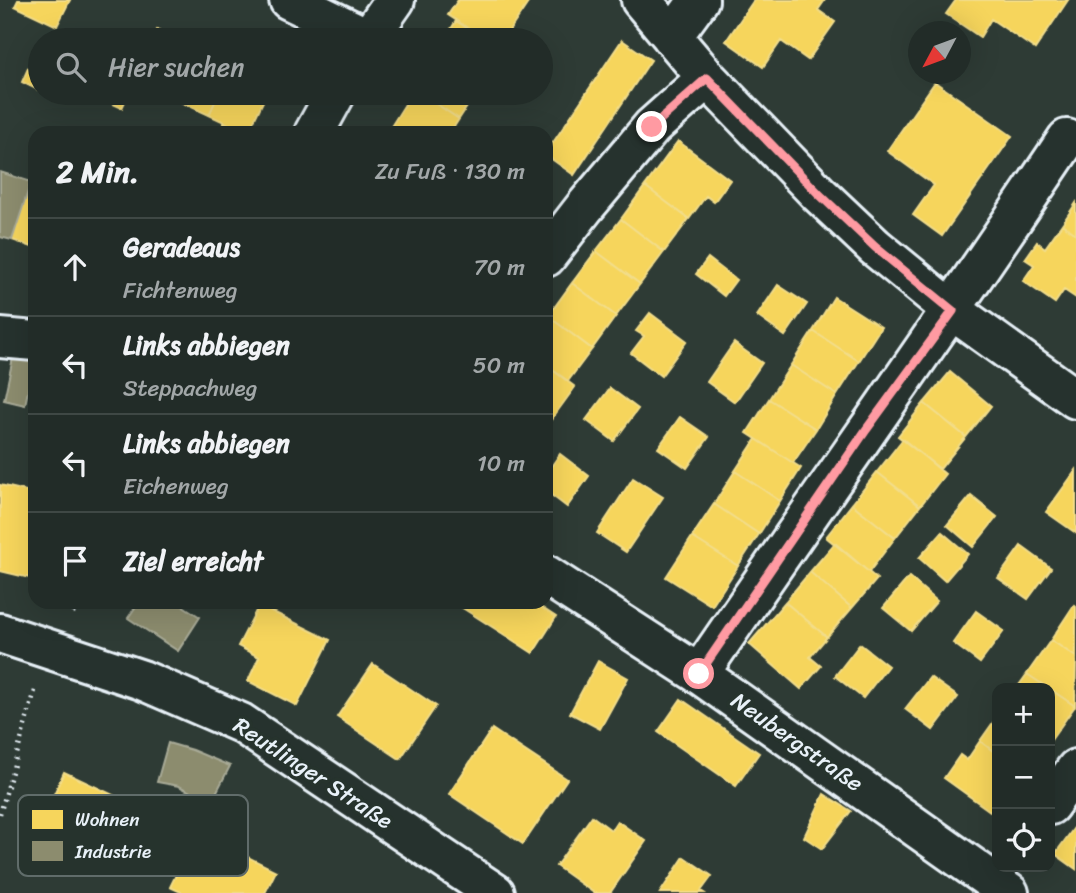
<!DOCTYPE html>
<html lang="de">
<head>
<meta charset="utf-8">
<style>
  body { margin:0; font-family:Sriracha,sans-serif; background:#2a3430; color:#f1f3f6 }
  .controls { position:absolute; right:21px; bottom:21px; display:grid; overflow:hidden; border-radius:14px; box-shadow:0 7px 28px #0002 }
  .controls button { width:63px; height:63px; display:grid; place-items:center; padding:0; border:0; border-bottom:2px solid #3f4845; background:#222c28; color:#f1f3f6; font:35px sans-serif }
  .compass { position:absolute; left:908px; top:21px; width:63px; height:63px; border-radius:50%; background:#222c28; box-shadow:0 7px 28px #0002; rotate:229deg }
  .stop { position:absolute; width:21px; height:21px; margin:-16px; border:5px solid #ff9aa2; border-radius:50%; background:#fff }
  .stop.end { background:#ff9aa2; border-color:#fff; box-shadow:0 2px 7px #0008 }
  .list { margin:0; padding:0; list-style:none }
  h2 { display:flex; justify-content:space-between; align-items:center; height:91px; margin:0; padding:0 28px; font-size:30px }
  h2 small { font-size:23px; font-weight:400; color:#a2a7a8 }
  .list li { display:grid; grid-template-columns:46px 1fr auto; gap:21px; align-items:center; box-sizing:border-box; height:98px; padding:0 28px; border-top:2px solid #3f4845 }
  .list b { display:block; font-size:26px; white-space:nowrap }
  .list p { margin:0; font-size:23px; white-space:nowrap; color:#a2a7a8 }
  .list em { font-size:23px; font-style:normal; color:#a2a7a8 }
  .icon { flex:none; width:38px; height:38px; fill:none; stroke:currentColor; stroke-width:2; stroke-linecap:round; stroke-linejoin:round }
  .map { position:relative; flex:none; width:1076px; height:893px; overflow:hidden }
  .search { position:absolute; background:#222c28; box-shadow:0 7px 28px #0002; left:28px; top:28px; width:525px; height:77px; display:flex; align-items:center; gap:18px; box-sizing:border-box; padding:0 24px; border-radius:38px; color:#a2a7a8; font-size:26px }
  .panel { position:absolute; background:#222c28; box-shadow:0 7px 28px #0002; left:28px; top:126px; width:525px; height:483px; border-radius:21px }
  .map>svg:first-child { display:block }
</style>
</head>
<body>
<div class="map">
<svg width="1076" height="893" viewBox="0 0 1076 893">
  <rect width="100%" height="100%" fill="#2e3b35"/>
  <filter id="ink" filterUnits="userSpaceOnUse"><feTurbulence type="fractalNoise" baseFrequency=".0143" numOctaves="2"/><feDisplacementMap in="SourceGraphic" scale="14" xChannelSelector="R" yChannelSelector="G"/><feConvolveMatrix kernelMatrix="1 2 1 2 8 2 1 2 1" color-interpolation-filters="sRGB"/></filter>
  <g filter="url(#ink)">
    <path fill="#f6d55c" stroke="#f2dd8b" stroke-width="2" d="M18,0H70L57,26L15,6Z
      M458,0H530L503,40H486L448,15Z
      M754,0H825L818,10L835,22L808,60L781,41L763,67L726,41Z
      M956,0H1068L1035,49L991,19L980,37L946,14Z
      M456,21L486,40H444Z
      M157,30L179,39L178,40H153Z
      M81,31L102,40H77Z
      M622,40L651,60L574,175L546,155V153Z
      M40,41V91L22,82Z
      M935,82L1012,136L942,236L913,215L934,185L887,151Z
      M76,93H129L122,108L93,95L91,100Z
      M177,93H219L209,115L174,99Z
      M219,93H267L248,133L209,115Z
      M412,93H420L459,119L450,133H387Z
      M420,93H476L459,119Z
      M224,122L246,133H220Z
      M678,141L730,180L714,202L706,196L689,219L645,186Z
      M31,182L35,183V248L12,240Z
      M645,186L689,219L664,252L621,219Z
      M1076,203V234L1062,224Z
      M621,219L664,252L640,284L596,251Z
      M1062,224L1076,234V298L1064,290L1055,303L1023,281L1034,265L1025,259L1037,242L1045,248Z
      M596,251L640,284L616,316L572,283Z
      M708,258L736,280L724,296L696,274Z
      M572,283L616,316L592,349L548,316Z
      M778,285L807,304L785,336L757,316Z
      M834,297L881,327L859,361L813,331Z
      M650,313L687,341L661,376L631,353L644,336L636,331Z
      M548,316L592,349L568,381L546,365V318Z
      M813,331L859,361L837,395L791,365Z
      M734,343L762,363L735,402L707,382Z
      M546,365L575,387L551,420L546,417Z
      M791,365L837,395L816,429L769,399Z
      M950,372L991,406L966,437L924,403Z
      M610,388L638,409L614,441L586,420Z
      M769,399L816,429L793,463L747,433Z
      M924,403L966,437L940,469L898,436Z
      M680,417L709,437L687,468L658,448Z
      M756,439L801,468L780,501L735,471Z
      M903,439L945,474L920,506L877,472Z
      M560,454L589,476L567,507L546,491V474Z
      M1076,470V533L1046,512Z
      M735,471L780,501L759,534L714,504Z
      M877,472L920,506L895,538L852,504Z
      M633,478L663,497L626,552L597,533Z
      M0,485L35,493V589L31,588L34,579L0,571Z
      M971,496L997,517L973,547L947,525Z
      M714,504L759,534L738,566L692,537Z
      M852,504L895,538L869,572L826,537Z
      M942,532L968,554L945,581L919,558Z
      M692,537L738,566L712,606L666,577Z
      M835,543L877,579L852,608L810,572Z
      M1021,546L1051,568L1028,599L998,578Z
      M810,572L852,608L827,637L785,602Z
      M909,577L937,601L911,631L883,608Z
      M465,602H533L556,617L533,653L461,607Z
      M785,602L827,637L810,657L821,666L801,689L749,644Z
      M259,605L330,640L297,706L248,681L259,657L238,646Z
      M1074,605L1076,607V657L1051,640Z
      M976,611L1004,631L980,663L953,643Z
      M1051,640L1076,657L1075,706L1027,674Z
      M860,644L888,666L863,698L835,676Z
      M598,661L628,678L600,729L570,713Z
      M373,664L436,706L400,759L337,717Z
      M1027,674L1048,688H1017Z
      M930,677L958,697L933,730L905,709Z
      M1050,689L1075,706L1051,740L1050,739Z
      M681,699L759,753L736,786L658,732Z
      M997,717V754L980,741Z
      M492,729L567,779L523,844L449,794Z
      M980,741L997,754V816L944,778L960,755L967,760Z
      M64,772L130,803L104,860L38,829Z
      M824,794L851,811L822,849L804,837Z
      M592,816L611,830L617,821L646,841L610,893H594L556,866Z
      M1076,825V869L1055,854Z
      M192,842L219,855L224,845L276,871L265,893H183L170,887Z
      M684,857L712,876L701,891L704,893H660Z"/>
    <path fill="#8c8c6e" stroke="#a8aa97" stroke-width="2" d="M0,172L31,182L12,240L0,237Z
      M13,358L34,362L25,405L4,400Z
      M139,602H177L200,617L178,651L128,618Z
      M168,743L192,750L230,766L211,803L179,786L157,782Z"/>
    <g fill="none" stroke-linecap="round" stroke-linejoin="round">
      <defs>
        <path id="minor" d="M289,0L368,38
          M641,0L707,78L819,194L875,247L953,311L1076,399
          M672,37L699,0
          M367,40L395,0
          M314,133L336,93
          M546,257L584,208L652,127L707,78
          M0,338L35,341
          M546,575L699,674L1009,893
          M0,633L142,680L241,723L495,893
          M699,674C821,495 947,319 1067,139
          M1050,805L1076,769"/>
      </defs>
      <use href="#minor" stroke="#e8f1f8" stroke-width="44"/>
      <path stroke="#e8f1f8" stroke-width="4.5" stroke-dasharray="2 5" stroke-linecap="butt" d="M73,613L79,602
        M0,814L36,687"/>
      <use href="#minor" stroke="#26332d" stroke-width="38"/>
    </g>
  </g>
  <g fill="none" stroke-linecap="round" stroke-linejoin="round" filter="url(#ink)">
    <path stroke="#ff9aa2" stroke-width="9" d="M652,127L707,78L819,194L875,247L953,311L866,430L699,674"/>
  </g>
  <g text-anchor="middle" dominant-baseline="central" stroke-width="7" stroke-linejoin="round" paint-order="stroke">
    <g font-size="23" fill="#e8f1f8" stroke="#26332d">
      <text transform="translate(797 742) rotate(35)">Neubergstraße</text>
      <text transform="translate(313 773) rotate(33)">Reutlinger Straße</text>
    </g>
  </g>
  <rect x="18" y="795" width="230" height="81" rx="10" fill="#26332d" stroke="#606c6a" stroke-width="2"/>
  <rect x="32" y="810" width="31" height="19" fill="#f6d55c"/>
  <rect x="32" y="841" width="31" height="20" fill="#8c8c6e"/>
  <g font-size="19" fill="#e8f1f8">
    <text x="75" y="826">Wohnen</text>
    <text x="75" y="858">Industrie</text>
  </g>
</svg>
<div class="controls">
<button>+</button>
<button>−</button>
<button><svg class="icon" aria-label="locate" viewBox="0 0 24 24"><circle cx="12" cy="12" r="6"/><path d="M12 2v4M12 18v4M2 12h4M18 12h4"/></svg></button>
</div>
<svg class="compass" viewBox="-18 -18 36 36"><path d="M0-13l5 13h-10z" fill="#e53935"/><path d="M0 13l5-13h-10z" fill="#a2a7a8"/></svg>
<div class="stop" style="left:699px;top:674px"></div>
<div class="stop end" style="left:652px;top:127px"></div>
<div class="search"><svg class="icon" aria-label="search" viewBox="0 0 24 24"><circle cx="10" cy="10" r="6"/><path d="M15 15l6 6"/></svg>Hier suchen</div>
<section class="panel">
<h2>2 Min.<small>Zu Fuß · 130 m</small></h2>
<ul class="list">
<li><svg class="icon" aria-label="ahead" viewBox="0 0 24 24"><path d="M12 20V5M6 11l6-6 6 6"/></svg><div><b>Geradeaus</b><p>Fichtenweg</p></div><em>70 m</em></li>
<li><svg class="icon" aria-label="left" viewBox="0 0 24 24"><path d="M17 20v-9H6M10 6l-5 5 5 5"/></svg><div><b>Links abbiegen</b><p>Steppachweg</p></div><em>50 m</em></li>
<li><svg class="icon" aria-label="left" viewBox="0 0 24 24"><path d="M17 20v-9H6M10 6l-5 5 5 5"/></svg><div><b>Links abbiegen</b><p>Eichenweg</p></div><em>10 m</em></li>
<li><svg class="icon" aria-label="arrive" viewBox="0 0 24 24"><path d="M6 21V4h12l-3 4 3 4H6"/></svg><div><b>Ziel erreicht</b></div></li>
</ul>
</section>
</div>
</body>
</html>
